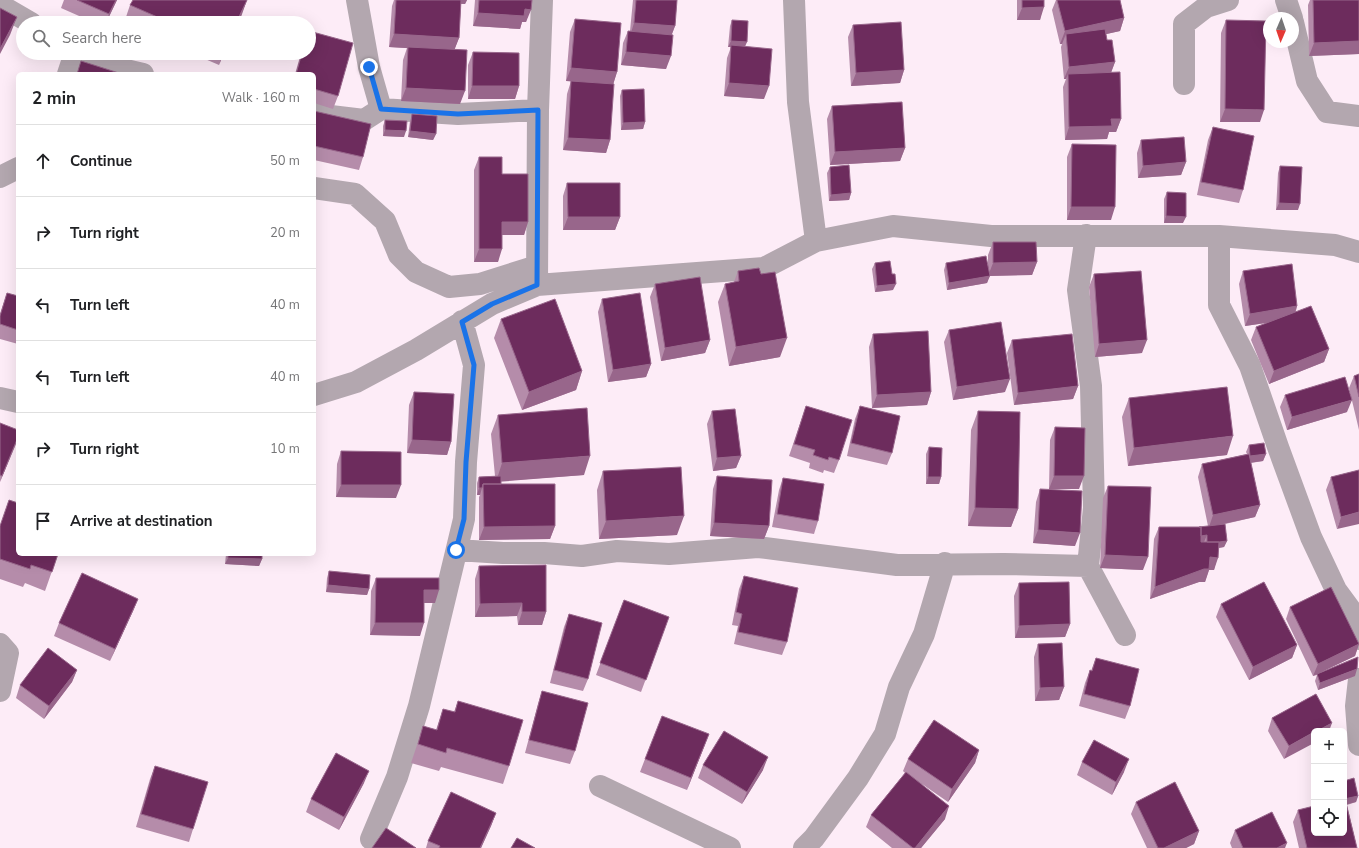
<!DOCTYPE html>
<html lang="en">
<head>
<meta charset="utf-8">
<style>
  body { margin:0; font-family:"Nunito Sans",sans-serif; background:#f6f6f6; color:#202124 }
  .controls { position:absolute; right:12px; bottom:12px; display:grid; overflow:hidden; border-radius:6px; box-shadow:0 4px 16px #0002 }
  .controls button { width:36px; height:36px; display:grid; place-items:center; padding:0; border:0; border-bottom:1px solid #e0e0e0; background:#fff; color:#202124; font:20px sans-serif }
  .compass { position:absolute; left:1263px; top:12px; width:36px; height:36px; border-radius:50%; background:#fff; box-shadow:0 4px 16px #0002; rotate:182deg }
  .stop { position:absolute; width:12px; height:12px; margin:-9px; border:3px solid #1a73e8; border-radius:50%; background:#fff }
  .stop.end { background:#1a73e8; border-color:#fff; box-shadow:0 1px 4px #0008 }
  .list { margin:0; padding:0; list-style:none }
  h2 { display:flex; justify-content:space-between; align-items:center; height:52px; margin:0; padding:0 16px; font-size:17px }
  h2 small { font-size:13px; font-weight:400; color:#757577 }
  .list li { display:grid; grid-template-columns:26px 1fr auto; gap:12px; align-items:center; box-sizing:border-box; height:72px; padding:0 16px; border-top:1px solid #e0e0e0 }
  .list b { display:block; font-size:15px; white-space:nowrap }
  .list em { font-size:13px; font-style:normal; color:#757577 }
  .icon { flex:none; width:22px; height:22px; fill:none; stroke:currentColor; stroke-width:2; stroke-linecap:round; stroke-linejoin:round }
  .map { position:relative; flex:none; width:1359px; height:848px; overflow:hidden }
  .search { position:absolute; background:#fff; box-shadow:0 4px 16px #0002; left:16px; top:16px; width:300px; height:44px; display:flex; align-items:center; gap:10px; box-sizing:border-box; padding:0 14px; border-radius:22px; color:#757577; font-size:15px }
  .panel { position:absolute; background:#fff; box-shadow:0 4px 16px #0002; left:16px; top:72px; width:300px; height:484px; border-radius:6px }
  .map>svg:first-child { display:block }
</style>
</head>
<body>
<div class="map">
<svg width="1359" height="848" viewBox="0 0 1359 848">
  <rect width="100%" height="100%" fill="#fdecf7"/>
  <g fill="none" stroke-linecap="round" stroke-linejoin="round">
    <path stroke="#b3a7af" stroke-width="22" d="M794,0L798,102L816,241
      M1286,0L1292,18
      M0,5L31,23
      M1293,22L1307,81L1327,112L1359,116
      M77,53L96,63L143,74
      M68,74L75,53
      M1184,84V24L1206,7L1228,0
      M381,109L458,114L538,110
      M314,114L364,120L381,109L369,67L357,0
      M0,177L18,168
      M314,188L355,194L385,221L399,255L416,272L449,287L480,284L537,266
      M1219,236V305L1250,366L1278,447L1311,537L1336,590L1350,609L1359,639
      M537,285L538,110L542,0
      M314,395L356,382L416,350L492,304L537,285L764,268L816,241L893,226L991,236H1219L1335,245L1359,252
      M0,398L18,402
      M457,550L503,553H544L582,556L617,551L669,554L758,547L897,565L1004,564L1088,566L1094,508L1091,386L1078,290L1086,235
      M1088,566L1125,635
      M0,644L8,653L0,691
      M1359,679L1356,706L1359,745
      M600,786L730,848
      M371,839L397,777L419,706L464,519L466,462L474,365L462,321
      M804,848L814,838L858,778L885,734L899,687L924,634L945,563"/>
  </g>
  <path fill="#b58caa" d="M64,0H117L106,23H95L61,8Z
    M247,0L238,23H124L130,5Z
    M394,0H467L465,4H461L459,38L454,50L460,104L401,101L403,60L407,48L389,47L392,6Z
    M475,0H532L526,22H522L520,29L473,26Z
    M633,0H677L675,26L672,34L666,69L621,65L623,43L628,31H630Z
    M1017,0H1044L1040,20H1017Z
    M1056,0H1120L1124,18L1120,31L1106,34L1107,40L1115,62L1111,73L1121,119L1116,132H1109L1107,139L1065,140L1063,87L1066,79H1064L1061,47L1062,44H1060L1052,10Z
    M1310,0H1359V54L1309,56L1308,5Z
    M575,19L617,72L613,84L610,140L606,153L563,150L567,94L571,81H566L570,32Z
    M732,20L745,47L764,99L724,96L727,58L731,47H728L730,26Z
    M1226,20L1260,122H1220L1221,33Z
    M853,25L904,70L900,83L851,86L848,37Z
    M473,52L519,86L515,99H468V65Z
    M191,53H224L219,65Z
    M301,53H309L338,96L333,109L314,103V74H295Z
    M622,90L645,122L643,129L621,130L620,96Z
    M832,106L905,148L900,161L830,165L827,119Z
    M314,111L363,157L359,170L314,160Z
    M412,114L436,134L433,140L408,137L410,121Z
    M385,120L404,137L383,136V126Z
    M1213,127L1243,190L1239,203L1197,195L1208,140Z
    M1141,140L1186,162L1181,175L1138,178L1137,153Z
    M1072,144L1111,220H1067V157Z
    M479,157L502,174L528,222L524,235H502L498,262H474V170Z
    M1280,166L1298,210H1276L1278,173Z
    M830,167L851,193L849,200L829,201L827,173Z
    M567,183L620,217L615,230H563V196Z
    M1167,192L1183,223H1164V199Z
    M993,242L1037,262L1032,275L989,276L987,283L947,290L944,270L946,263L988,269V255Z
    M875,263L892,274L893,290L875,292L872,269Z
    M738,271L761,274L780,357L729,366L718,302L725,284L734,282Z
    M1243,271L1297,306L1296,311L1329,349L1324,362L1269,384L1251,340L1256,327L1266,323L1245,326L1239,284Z
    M1094,274L1142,353L1095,357L1089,287Z
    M655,284L710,340L705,353L661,361L650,297Z
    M7,293L18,296V344L0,339V314Z
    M602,299L651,364L646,377L608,382L598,312Z
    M501,319L582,371L576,390L522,410L494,338Z
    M949,330L1005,392L953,400L944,342Z
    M873,334L931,392L927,405L872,408L869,347Z
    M1012,340L1078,386L1073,399L1014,405L1007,353Z
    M1359,374V430L1349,388L1354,376Z
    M414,392L451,442L447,455L407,453L409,405Z
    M1285,395L1347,412L1287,430L1280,407Z
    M1129,398L1227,455L1128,466L1122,417Z
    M806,406L839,460L834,473L824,470L823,473L809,468L810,463L789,456Z
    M860,406L892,453L887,465L847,456L855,419Z
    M712,411L741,456L736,468L713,471L707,424Z
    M978,411L1018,509L1011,527L968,526L971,430Z
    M498,415L584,475L501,481V484L555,526L550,539L479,540V497L480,495H477V483L479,477L495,476L491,434Z
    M0,423L18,438L0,482Z
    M1055,427L1079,489H1049L1050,440Z
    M1249,445L1266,454L1263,461L1251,463L1260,505L1255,517L1225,524L1227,541L1224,547L1219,548L1214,570H1209L1205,582H1199L1150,599L1154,539L1159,527H1199L1208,526L1198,477L1202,464L1247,454L1246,452Z
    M929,447L941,477L939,484H926V454Z
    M341,451L396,498L336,497L337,464Z
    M1359,470L1337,529L1326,490L1331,477Z
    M603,471L677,535L599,539L597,490Z
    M717,476L769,526L764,539L710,536L713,489Z
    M783,478L818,521L814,534L772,527L779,490Z
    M1108,486L1143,570L1100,568L1103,498Z
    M1040,489L1075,546L1033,543L1036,502Z
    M0,525L58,554L45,591L25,583L23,587L0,579Z
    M226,554H262V559L259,566L225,564Z
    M479,566L546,612L542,625H518L517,616L475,617V579Z
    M329,571L369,589L367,595L326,592L327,578Z
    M744,576L787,642L782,655L734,644L738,626L732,625L739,589Z
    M376,578L435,603H424L420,636L370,635L371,591Z
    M1019,583L1070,624L1065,637L1015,638L1014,596Z
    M138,599L133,611L110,661L54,636L59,623Z
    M624,600L669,617L641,692L596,675Z
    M1221,604L1297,645L1292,658L1249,680L1216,617Z
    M1290,607L1359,643L1355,656L1319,673L1355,676L1318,690L1315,681L1317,675L1313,676L1286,619Z
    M569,614L588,679L583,691L550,683L564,627Z
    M1038,644L1064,687L1059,700L1035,701L1034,657Z
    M1096,658L1130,706L1125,719L1079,706L1085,683L1090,670L1091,671Z
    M77,670L72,682L44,719L16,698L20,685Z
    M542,691L575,751L570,764L525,753L538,704Z
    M1316,694L1284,759L1268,731L1272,718Z
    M458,701L509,766L503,784L441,767L439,771L411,763L417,745L423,726L436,730L443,709L454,712Z
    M709,734L687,790L640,772L645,759Z
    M979,750L975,763L948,802L922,784L945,819L921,848H892L866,827L871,815L905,773L903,771L908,759Z
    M1082,762L1124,772L1112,795L1077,775Z
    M703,765L763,770L742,804L698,778Z
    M155,766L193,829L189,842L136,827L150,779Z
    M1344,781L1358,796L1356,802L1347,805L1357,848H1299L1293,822L1298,810L1344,833Z
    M364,783L339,830L306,812L311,799Z
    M1136,802L1199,831L1194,844L1186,848H1147L1131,814Z
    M496,813L491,826L481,848H426L428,841Z
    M1235,830L1285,848H1232L1230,843Z"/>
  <path fill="#98668b" d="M116,0H117L106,23L109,14Z
    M247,0L241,17L238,23H236Z
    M413,0H467L465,4Z
    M1044,7L1040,20H1017L1022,8Z
    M525,9L531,10L526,22H522L520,29L473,26L478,13Z
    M17,17L10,35L0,54V49Z
    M1124,18L1120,31L1067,43L1066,34L1062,44H1060L1065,31Z
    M634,23L675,26L670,39L630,36Z
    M394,34L459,38L454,51L389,47Z
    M731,41L747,42L744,49L731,45V47H728Z
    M1359,41V54L1309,56L1314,43Z
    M626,52L671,56L666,69L621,65Z
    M223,53H224L219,65Z
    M1115,62L1110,75L1068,74L1066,79H1064L1069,67Z
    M571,68L617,72L613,85L566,81Z
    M904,70L900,83L851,86L856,73Z
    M729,83L769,86L764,99L724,96Z
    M472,86H519L515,99H468Z
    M406,88L465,91L460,104L401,101Z
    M1225,109L1264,110L1260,122H1220Z
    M1111,119H1121L1116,132H1109L1107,139L1065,140L1069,127Z
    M645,122L643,129L621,130L623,123Z
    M385,130L406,131L404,137L383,136Z
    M410,131L436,134L433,140L408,137Z
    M568,138L610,140L606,153L563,150Z
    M905,148L900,161L830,165L835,152Z
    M1186,162L1181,175L1138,178L1143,166Z
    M851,193L849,200L829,201L831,195Z
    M1279,203L1300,204L1298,210H1276Z
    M1071,207H1115L1111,220H1067Z
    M1166,216L1186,217L1183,223H1164Z
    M568,217H620L615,230H563Z
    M502,222H528L524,235H498Z
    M479,249H502L498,262H474Z
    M1037,262L1032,275L988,276L993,263Z
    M990,276L987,283L947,290L949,283Z
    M896,284L893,290L875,292L877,286Z
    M1297,306L1293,319L1245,326L1250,314Z
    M787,338L780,357L729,366L736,347Z
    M710,340L705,353L661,361L665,348Z
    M1147,340L1142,353L1095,357L1099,344Z
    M1329,349L1324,362L1269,384L1274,371Z
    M651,364L646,377L608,382L613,370Z
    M582,371L576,390L522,410L529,392Z
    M1010,379L1005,392L953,400L957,387Z
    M1078,386L1073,399L1014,405L1018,393Z
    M931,392L927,405L872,408L877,395Z
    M1352,400L1347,412L1287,430L1292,417Z
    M1233,436L1227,455L1128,466L1134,448Z
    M18,438L16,444L0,482L2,476Z
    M412,440L451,442L447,455L407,453Z
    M1266,454L1263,461L1248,463L1250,456Z
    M590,456L584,475L496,482L502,463Z
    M741,456L736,468L713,471L717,458Z
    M1054,476H1084L1079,489H1049Z
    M928,477H941L939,484H926Z
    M341,485H401L396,498L336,497Z
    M479,488H482L480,495H477Z
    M1260,505L1255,517L1209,527L1213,515Z
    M975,508L1018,509L1011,527L968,526Z
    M1359,512V524L1337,529L1341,517Z
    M684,516L677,535L599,539L606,521Z
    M714,523L769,526L764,539L710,536Z
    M555,526L550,539L479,540L484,527Z
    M1038,530L1080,533L1075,546L1033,543Z
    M1207,535L1204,542H1198L1200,536Z
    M1227,541L1224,547L1205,550L1208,543Z
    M1105,555L1148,557L1143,570L1100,568Z
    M1210,557L1218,558L1214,570H1209L1205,582H1199L1150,599L1155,587Z
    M228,558L262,559L259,566L225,564Z
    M328,585L369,589L367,595L326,592Z
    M424,590H439L435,603H420Z
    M138,599L133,611L110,661L115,649Z
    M522,603L517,616L475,617L480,604Z
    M522,612H546L542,625H518Z
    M375,623H424L420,636L370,635Z
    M1070,624L1065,637L1015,638L1019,626Z
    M1359,644L1355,656L1313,676L1318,664Z
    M1297,645L1292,658L1249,680L1253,667Z
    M1357,669L1355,676L1318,690L1320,683Z
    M77,670L72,682L44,719L49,706Z
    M1064,687L1059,700L1035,701L1040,688Z
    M1332,723L1329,731H1317Z
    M1314,732V743L1284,759L1289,746Z
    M709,734L704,747L687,790L691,778Z
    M979,750L975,763L948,802L952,789Z
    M768,757L763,770L742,804L747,792Z
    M1129,759L1124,772L1112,795L1116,782Z
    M369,771L364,783L339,830L344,817Z
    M1358,796L1356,802L1344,805V799Z
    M949,806L945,819L921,848H915Z
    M496,813L491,826L481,848H480Z
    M1199,831L1194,844L1186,848H1164Z
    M1287,843L1285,848H1277Z"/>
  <path fill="#6d2c5d" stroke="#98668b" d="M77,0H116L109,14Z
    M133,0H247L236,23H171L130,5Z
    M396,0H461L459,38L394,34Z
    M479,0H532L531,10L525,9L524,16L478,13Z
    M636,0H677L675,26L634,23Z
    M1022,0H1044V7L1022,8Z
    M1057,0H1120L1124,18L1065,31Z
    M1313,0H1359V41L1314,43Z
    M0,8L17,17L0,49Z
    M575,19L621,23L617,72L571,68Z
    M732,20L748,21L747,42L731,41Z
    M1226,20L1266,21L1264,110L1225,109Z
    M901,22L904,70L856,73L853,25Z
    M1105,29L1107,40H1112L1115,62L1069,67L1066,34Z
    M309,31L353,43L338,96L314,89V74H296L302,53H309Z
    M628,31L673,35L671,56L626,52Z
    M731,45L772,49L769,86L729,83Z
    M408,47L467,50L465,91L406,88Z
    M473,52L519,53V86H472Z
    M81,61L122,74H77Z
    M1120,72L1121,119H1111L1112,126L1069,127L1068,74Z
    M571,81L614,84L610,140L568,138Z
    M644,89L645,122L623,123L622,90Z
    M902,102L905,148L835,152L832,106Z
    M314,111L371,124L363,157L314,146Z
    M412,114L437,116L436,134L410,131Z
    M385,120L407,121L406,131L385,130Z
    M1213,127L1254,136L1243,190L1201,182Z
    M1184,137L1186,162L1143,166L1141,140Z
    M1072,144L1116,145L1115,207H1071Z
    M479,157H502V174H528V222H502V249H479Z
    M849,165L851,193L831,195L830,167Z
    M1280,166L1302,167L1300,204L1279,203Z
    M567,183H620V217H568Z
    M1167,192L1186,193V217L1166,216Z
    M993,242H1036L1037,262L993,263Z
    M986,256L990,276L949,283L946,263Z
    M890,261L892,274H895L896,284L877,286L875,263Z
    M1292,264L1297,306L1250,314L1243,271Z
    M759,268L761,274L775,272L787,338L736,347L725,284L739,281L738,271Z
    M1141,271L1147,340L1099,344L1094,274Z
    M700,277L710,340L665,348L655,284Z
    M7,293L18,296V330L0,324V316Z
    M640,293L651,364L613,370L602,299Z
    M555,299L582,371L529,392L501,319Z
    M1311,306L1329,349L1274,371L1256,327Z
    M1001,322L1010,379L957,387L949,330Z
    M928,331L931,392L877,395L873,334Z
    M1072,334L1078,386L1018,393L1012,340Z
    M1359,374V397L1354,376Z
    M1345,377L1352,400L1292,417L1285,395Z
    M1227,387L1233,436L1134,448L1129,398Z
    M414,392L454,394L451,442L412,440Z
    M806,406L852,420L839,460L829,457L828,460L813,455L815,450L794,444Z
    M860,406L900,416L892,453L851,443Z
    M587,408L590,456L502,463L498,415Z
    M735,409L741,456L717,458L712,411Z
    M978,411L1020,412L1018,509L975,508Z
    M0,423L18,430V437L2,476L0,475Z
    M1055,427L1085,428L1084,476H1054Z
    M1264,443L1266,454L1250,456L1249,445Z
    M929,447L942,448L941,477H928Z
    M341,451L401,452V485H341Z
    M1249,454L1260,505L1213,515L1202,464Z
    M681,467L684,516L606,521L603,471Z
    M1359,470V512L1341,517L1331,477Z
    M501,476V484H483L482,488H479V477Z
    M717,476L772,480L769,526L714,523Z
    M783,478L824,484L818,521L777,514Z
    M483,484H555V526L484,527Z
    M1108,486L1151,487L1148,557L1105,555Z
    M1040,489L1082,491L1080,533L1038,530Z
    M9,500L18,503V554H58L52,572L31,565L30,569L0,559V526Z
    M1225,524L1227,541L1219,542H1207V535L1201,536V527H1199Z
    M1159,527H1201V542H1219L1218,558L1210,557L1209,569H1204L1155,587Z
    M228,554H262V559L228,558Z
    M546,565V612H522V603L480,604L479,566Z
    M329,571L370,575L369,589L328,585Z
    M82,573L138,599L115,649L59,623Z
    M744,576L798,588L787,642L738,632L742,614L736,612Z
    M376,578H439V590H424V623H375Z
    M1069,582L1070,624L1019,626V583Z
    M1264,582L1297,645L1253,667L1221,604Z
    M1331,587L1359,644L1318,664L1290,607Z
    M624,600L669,617L646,680L600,663Z
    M569,614L602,623L588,679L554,670Z
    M1062,643L1064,687L1040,688L1038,644Z
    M48,648L77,670L49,706L20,685Z
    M1358,657L1357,669L1320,683L1317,674Z
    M1096,658L1139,669L1130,706L1084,694L1090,670L1092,671Z
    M542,691L588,703L575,751L529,740Z
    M1316,694L1332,723L1317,731H1314V732L1289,746L1272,718Z
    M458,701L523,720L509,766L447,748L446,753L418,744L423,726L437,730L443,709L455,712Z
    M662,716L709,734L691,778L645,759Z
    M934,720L979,750L952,789L908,759Z
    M724,731L768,757L747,792L703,765Z
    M1094,740L1129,759L1116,782L1082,762Z
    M336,753L369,771L344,817L311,799Z
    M155,766L208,782L193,829L141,814Z
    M906,772L949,806L915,848H913L871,815Z
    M1354,778L1358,796L1344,799V781Z
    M1175,782L1199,831L1164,848H1158L1136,802Z
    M451,792L496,813L480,848H439L440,846L428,841Z
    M1344,799H1345L1357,848H1307L1298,810L1314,806V833H1344Z
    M1272,812L1287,843L1277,848H1243L1235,830Z
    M386,828L416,848H372Z
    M517,838L535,848H511Z"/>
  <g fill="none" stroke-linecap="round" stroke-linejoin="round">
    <path stroke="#1a73e8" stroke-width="5" d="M369,67L381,109L458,114L538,110L537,285L492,304L462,322L474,365L466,462L464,519L456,550"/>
  </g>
</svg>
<div class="controls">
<button>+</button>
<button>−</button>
<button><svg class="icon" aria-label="locate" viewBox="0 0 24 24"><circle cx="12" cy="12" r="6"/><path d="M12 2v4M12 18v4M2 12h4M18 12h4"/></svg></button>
</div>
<svg class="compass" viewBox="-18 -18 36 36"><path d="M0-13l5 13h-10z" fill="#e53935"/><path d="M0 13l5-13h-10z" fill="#757577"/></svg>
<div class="stop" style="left:456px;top:550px"></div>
<div class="stop end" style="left:369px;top:67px"></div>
<div class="search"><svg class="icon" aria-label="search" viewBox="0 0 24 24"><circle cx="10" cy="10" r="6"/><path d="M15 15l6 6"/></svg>Search here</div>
<section class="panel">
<h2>2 min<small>Walk · 160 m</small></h2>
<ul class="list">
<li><svg class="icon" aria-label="ahead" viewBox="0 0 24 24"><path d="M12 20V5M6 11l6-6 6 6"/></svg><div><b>Continue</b></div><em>50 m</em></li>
<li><svg class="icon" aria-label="right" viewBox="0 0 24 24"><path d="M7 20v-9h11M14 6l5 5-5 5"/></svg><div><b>Turn right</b></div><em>20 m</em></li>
<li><svg class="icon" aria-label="left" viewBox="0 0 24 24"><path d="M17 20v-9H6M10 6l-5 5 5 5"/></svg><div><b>Turn left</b></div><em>40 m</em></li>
<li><svg class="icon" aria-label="left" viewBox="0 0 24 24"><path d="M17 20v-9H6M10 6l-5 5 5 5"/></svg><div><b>Turn left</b></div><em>40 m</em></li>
<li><svg class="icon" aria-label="right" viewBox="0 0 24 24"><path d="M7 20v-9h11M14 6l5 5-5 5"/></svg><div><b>Turn right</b></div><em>10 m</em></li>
<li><svg class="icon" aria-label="arrive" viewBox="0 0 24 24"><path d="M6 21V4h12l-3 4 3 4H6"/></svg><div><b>Arrive at destination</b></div></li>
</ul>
</section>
</div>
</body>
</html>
